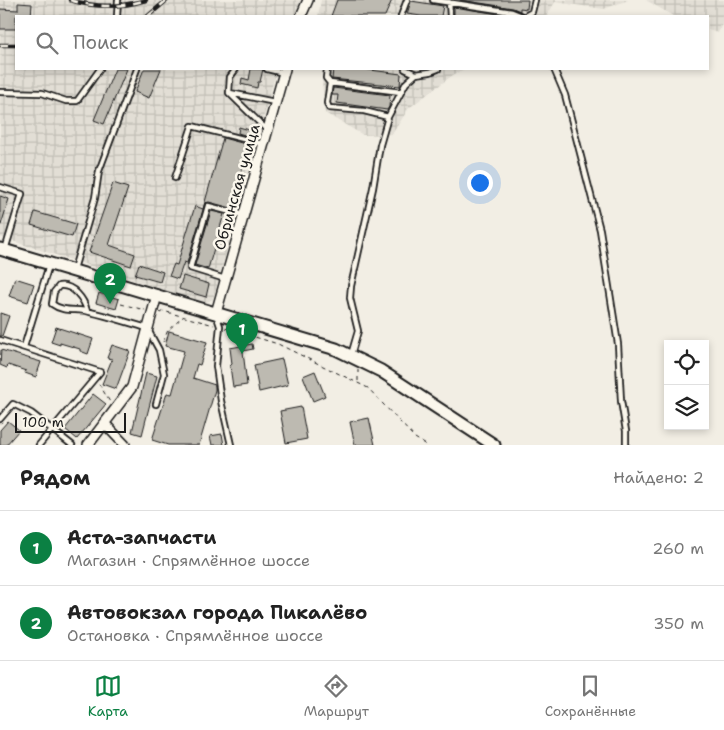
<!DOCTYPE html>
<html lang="ru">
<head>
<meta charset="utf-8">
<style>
  body { margin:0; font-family:"Shantell Sans",sans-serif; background:#f6f6f6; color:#222 }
  .controls { position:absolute; right:15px; bottom:15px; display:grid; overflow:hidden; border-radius:0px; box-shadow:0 2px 8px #0003 }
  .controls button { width:45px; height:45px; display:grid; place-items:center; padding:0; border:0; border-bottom:1px solid #e0e0e0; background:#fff; color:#222; font:25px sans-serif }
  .scale { position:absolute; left:15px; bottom:12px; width:111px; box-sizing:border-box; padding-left:5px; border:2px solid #1c1c1c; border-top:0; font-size:14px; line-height:18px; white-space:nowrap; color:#1c1c1c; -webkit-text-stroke:4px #fbf7ec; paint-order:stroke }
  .you { position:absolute; left:479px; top:182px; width:18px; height:18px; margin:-12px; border:4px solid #fff; border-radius:50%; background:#1a73e8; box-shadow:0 0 0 8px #1a73e833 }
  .badge { display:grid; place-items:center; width:32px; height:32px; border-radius:50%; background:#0b8043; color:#fff; font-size:16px; font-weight:700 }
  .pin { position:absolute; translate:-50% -41px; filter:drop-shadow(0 1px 2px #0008) }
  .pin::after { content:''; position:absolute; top:26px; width:18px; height:15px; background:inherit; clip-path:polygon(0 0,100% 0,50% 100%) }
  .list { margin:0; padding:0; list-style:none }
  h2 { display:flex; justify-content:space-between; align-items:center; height:65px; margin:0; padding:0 20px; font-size:21px }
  h2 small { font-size:16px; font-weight:400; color:#767676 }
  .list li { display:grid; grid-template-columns:32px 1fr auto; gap:15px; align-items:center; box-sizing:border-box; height:75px; padding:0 20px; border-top:1px solid #e0e0e0 }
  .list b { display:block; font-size:19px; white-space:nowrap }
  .list p { margin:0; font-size:16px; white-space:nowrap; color:#767676 }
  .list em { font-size:16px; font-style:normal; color:#767676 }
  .icon { flex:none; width:28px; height:28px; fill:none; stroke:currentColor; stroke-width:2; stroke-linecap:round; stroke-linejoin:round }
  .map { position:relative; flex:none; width:724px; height:445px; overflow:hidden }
  .search { position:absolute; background:#fff; box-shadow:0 2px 8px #0003; left:15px; right:15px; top:15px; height:55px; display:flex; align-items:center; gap:12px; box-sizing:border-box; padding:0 18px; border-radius:0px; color:#767676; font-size:19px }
  .sheet { height:215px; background:#fff }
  nav { display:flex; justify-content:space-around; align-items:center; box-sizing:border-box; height:70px; border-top:1px solid #e0e0e0; background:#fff; font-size:14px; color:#767676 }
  nav a { display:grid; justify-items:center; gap:2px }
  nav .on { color:#0b8043 }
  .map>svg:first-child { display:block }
</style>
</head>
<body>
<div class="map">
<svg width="724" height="445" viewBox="0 0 724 445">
  <defs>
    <pattern id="industrial-grid" width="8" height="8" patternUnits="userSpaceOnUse" patternTransform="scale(1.25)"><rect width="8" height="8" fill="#e2ded5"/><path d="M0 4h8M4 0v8" fill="none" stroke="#c1beb6"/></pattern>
  </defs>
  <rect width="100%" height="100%" fill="#f2eee4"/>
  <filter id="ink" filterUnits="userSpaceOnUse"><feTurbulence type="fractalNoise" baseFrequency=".02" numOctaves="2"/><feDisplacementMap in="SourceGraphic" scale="10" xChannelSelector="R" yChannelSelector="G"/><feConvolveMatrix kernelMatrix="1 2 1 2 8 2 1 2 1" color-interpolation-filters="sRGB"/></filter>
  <g filter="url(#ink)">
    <path fill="url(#industrial-grid)" d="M0,0H301L294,16H16V69H277L213,299L205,303L0,237Z
      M321,0H628L604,9L555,2L547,16H318Z
      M646,0H724V20L718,33L708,30V16H673Z
      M324,69H464L453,75L409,108L392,134L363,135L325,113L322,81Z"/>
    <path fill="#bdbab1" stroke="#1c1c1c" d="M337,0H392L385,16H331Z
      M460,0H528L527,9L520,8V11L513,8Z
      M411,1L443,6L441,16H421L407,14Z
      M18,3L32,4L31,16H16V29H0V9L18,10Z
      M454,7L511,16H512H454Z
      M115,69H127L104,124L94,120Z
      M144,69H161L149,98L135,92Z
      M251,69H263L260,82H258L257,88L241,84L242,78L249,80Z
      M333,69H363L401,74L400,86L332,79Z
      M333,88L390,95L389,107L387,110L337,103L338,95H332Z
      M239,127L253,131L251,137L238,133Z
      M223,138L249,145L231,208L209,202L205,203L187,263L184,262L178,279L169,276L174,264L177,265L195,206L203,209Z
      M113,183L128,188L109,245L135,254L131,266L89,252Z
      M0,196L9,199L1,225H0Z
      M211,211L224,214L208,269L195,265Z
      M35,212L76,224L72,237L31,225Z
      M139,264L163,272L160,282L135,275Z
      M183,276L209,284L206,297L179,289Z
      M15,278L34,284L28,302L9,296Z
      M99,293L119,299L116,309L96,303Z
      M0,313L9,316L2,336H0Z
      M56,327L93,339L88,354L80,351V349L60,343V345L51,342Z
      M169,331L207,342L200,365L197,364L193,378L215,385V390L199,445H168L152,440L167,393L172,394L184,351L165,346Z
      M252,344L253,349L243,351L247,385L233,387L230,366L232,364L230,348Z
      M112,345L130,351L116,389L102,384L112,359L107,358Z
      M1,350L41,362L36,377L25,373L26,371L8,365L7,368L0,365Z
      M282,359L288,385L259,392L254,365Z
      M315,371L325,396L313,401L303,376Z
      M146,373L157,376L142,435L132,432Z
      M93,394L106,404L77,439L65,429Z
      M301,407L307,439L286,443L280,411Z
      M369,418L375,445H355L350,422Z
      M8,421L19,430L6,445H0V430Z
      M222,434L224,445H212L210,436Z"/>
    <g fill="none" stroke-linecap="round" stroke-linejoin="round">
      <defs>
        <path id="service" d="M433,0L512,12L522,16
          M449,2L450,16
          M117,16L118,0
          M401,16L407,0
          M525,16L532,12L535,0
          M236,69L230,77L229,93L267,130
          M267,69L284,73
          M327,69L326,78L330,83L327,103L329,108L364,111L388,117
          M405,69L416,74
          M554,69L565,95L600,230L618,344L621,401L626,431V445
          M330,83L401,92
          M0,92L42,93L66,101H77L100,69
          M230,93L275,102
          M175,178L192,126L263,144
          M0,187L22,194L5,250
          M74,269L95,198L99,171L137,69
          M225,279L190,268L208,206L243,215
          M87,311C84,299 73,284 59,286L54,292L52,304C64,313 77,308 90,312C109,316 129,323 147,328L159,350L164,374L156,404
          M216,314L220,326L216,366L221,401L231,445
          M0,340L100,372L39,445
          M24,347L49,265
          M351,355L358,331L350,298L351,286L373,188L380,145L388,117L406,83L416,74L430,72L438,69
          M0,419L13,404L31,413L72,445"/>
        <path id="minor" d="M301,16L308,0
          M216,313L285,69
          M105,424L125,445
          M88,445L132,387L157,295"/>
        <path id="secondary" d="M0,249L336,349L381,371L494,445"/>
      </defs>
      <use href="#service" stroke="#1c1c1c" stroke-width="8"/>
      <use href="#minor" stroke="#1c1c1c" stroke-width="12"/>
      <use href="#secondary" stroke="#1c1c1c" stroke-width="15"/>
      <path stroke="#1c1c1c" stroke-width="1" stroke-dasharray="4 4" stroke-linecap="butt" d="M121,304L145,310
        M160,313L163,311L214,325
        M225,328L278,344L368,388L415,438L426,445
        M163,342L168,330L183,317
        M358,381V370
        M99,384L110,402"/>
      <use href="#service" stroke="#fbf7ec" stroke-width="4.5"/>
      <use href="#minor" stroke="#fbf7ec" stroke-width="9"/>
      <use href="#secondary" stroke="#fbf7ec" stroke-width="11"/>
      <defs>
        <path id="rail" d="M70,0C96,8 120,8 146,0
          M148,16L167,0
          M0,45H16"/>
      </defs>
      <use href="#rail" stroke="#1c1c1c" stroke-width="4.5"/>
      <use href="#rail" stroke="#fbf7ec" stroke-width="2.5" stroke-dasharray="8" stroke-linecap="butt"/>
    </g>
  </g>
  <g text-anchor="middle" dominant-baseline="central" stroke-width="5" stroke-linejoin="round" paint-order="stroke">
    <g font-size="15" fill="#1c1c1c" stroke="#fbf7ec">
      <text transform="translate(237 187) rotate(-74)">Обринская улица</text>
    </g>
  </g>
</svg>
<div class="controls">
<button><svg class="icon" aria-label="locate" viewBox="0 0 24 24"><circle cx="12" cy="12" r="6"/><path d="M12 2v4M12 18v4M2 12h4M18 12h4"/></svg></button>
<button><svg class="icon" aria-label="layers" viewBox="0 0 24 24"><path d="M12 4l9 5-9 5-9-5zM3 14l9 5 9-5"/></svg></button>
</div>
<div class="scale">100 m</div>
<div class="you"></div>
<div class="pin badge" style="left:242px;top:354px">1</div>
<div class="pin badge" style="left:110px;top:304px">2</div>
<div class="search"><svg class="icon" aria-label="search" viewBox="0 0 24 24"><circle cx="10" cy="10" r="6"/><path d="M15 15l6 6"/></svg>Поиск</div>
</div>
<section class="sheet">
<h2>Рядом<small>Найдено: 2</small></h2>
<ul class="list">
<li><span class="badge">1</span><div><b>Аста-запчасти</b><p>Магазин · Спрямлённое шоссе</p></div><em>260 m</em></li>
<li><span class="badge">2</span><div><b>Автовокзал города Пикалёво</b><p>Остановка · Спрямлённое шоссе</p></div><em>350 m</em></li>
</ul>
</section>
<nav>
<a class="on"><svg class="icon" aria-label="map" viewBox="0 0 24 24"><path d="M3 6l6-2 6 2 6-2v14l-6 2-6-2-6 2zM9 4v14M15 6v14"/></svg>Карта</a>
<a><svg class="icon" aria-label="directions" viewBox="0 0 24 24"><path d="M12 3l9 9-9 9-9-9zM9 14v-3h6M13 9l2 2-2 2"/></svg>Маршрут</a>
<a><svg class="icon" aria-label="saved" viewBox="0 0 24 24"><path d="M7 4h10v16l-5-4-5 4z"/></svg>Сохранённые</a>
</nav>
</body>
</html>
